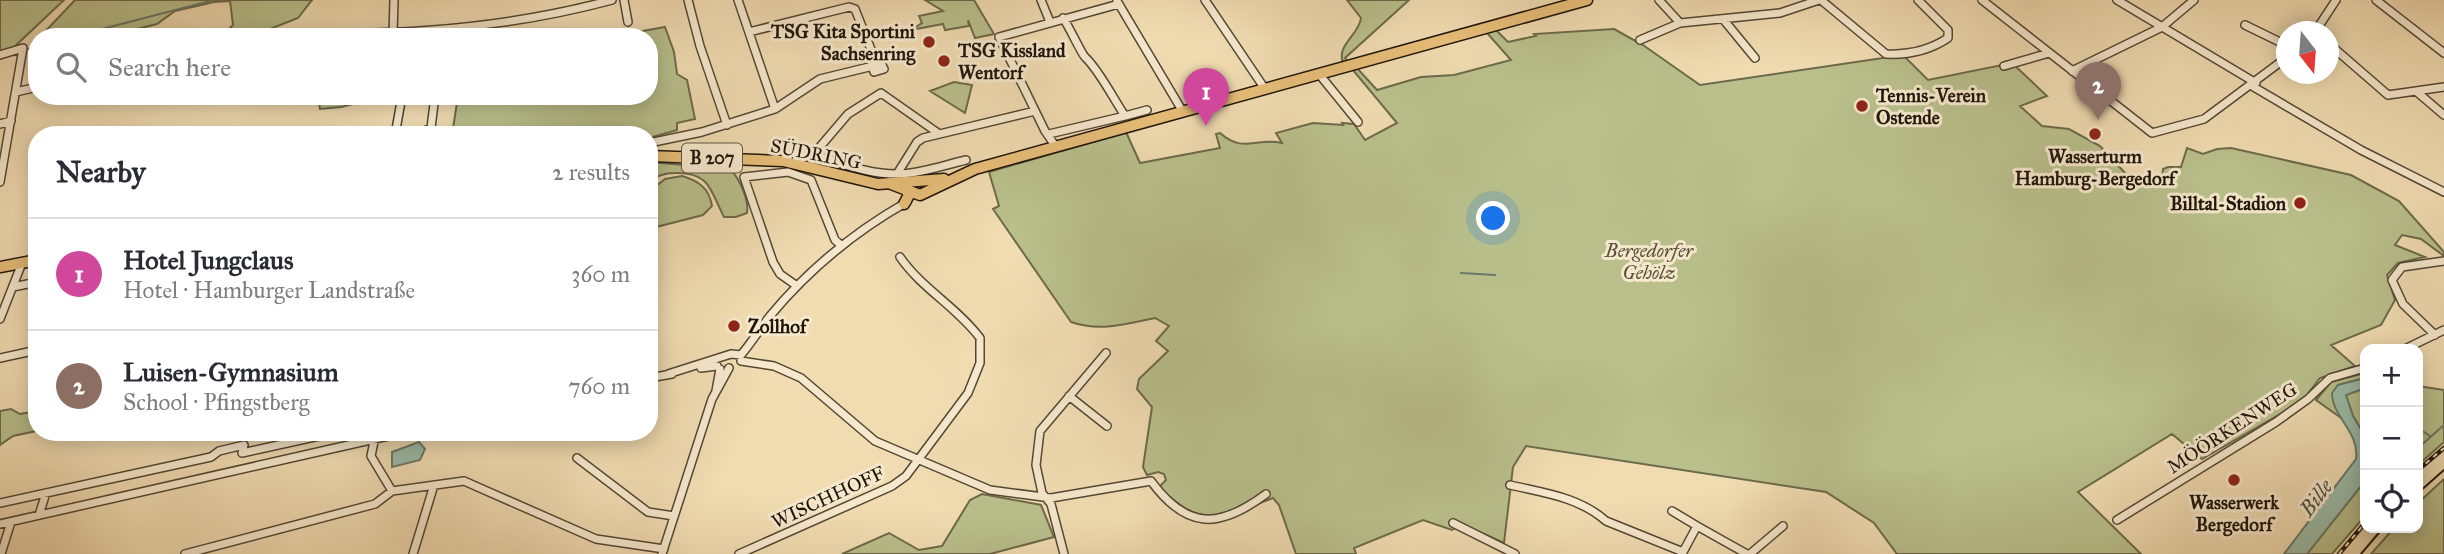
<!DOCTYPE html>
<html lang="en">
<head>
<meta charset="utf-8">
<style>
  body { margin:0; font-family:"IM FELL Great Primer",serif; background:#f7f7f7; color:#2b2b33 }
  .controls { position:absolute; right:21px; bottom:21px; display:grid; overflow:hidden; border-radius:14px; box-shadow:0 4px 18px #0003 }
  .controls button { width:63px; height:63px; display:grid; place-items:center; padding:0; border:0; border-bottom:2px solid #e1e1e2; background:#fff; color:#2b2b33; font:35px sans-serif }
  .compass { position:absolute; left:2276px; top:21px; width:63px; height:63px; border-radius:50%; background:#fff; box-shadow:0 4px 18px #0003; rotate:163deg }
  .you { position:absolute; left:1494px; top:219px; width:24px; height:24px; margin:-18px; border:5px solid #fff; border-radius:50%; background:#1a73e8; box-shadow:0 0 0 10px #1a73e833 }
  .badge { display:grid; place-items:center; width:46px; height:46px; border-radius:50%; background:#111827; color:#fff; font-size:23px; font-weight:700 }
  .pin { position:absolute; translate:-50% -58px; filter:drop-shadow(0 2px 4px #0008) }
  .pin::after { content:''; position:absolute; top:37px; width:24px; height:21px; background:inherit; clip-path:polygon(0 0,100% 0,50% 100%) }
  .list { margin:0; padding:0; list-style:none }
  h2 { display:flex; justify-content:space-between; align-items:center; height:91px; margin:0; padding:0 28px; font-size:30px }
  h2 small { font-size:23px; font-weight:400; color:#7c7c81 }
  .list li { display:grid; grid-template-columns:46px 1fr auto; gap:21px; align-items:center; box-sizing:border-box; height:112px; padding:0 28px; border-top:2px solid #e1e1e2 }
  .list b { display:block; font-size:26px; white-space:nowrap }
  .list p { margin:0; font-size:23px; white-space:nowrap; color:#7c7c81 }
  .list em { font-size:23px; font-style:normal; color:#7c7c81 }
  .icon { flex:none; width:38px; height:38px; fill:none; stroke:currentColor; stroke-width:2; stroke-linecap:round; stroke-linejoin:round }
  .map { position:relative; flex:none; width:2444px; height:554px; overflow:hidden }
  .search { position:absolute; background:#fff; box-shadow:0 4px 18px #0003; left:28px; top:28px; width:630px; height:77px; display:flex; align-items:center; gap:18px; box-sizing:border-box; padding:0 24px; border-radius:28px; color:#7c7c81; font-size:26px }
  .panel { position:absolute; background:#fff; box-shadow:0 4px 18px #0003; left:28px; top:126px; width:630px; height:315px; border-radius:28px }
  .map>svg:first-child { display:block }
</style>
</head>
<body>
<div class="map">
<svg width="2444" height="554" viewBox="0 0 2444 554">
  <rect width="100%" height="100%" fill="#f1dcb2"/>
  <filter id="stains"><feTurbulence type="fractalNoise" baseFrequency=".00286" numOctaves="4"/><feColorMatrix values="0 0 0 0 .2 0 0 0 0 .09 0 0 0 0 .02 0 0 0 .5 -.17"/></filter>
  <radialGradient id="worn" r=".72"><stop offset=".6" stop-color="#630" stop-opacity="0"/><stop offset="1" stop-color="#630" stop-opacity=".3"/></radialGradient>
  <path fill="#b9c08c" stroke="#6c6a4b" stroke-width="2" d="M0,0H64L12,49L0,53Z
    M75,0H312L298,18L255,35L221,37L233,25L230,1L214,2L175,11L157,24L105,37H40Z
    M925,0H974L994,34L975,38L968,20L969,26L945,30L943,24L911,30L922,23L919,16L943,11Z
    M1347,0H1409L1345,58L1348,62L1343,63C1336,45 1359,35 1361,18Z
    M665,27L674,52L677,74L687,80L695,119L677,123V130L649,138V135H452L458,96H649V37H610Z
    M1614,29L1643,45L1700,85L1903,55L1928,80L2012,63L2047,96L2020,106L2042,126L2069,129L2100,146L2126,174L2157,181L2158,186H2161L2163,169L2168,167H2181L2187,148L2203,154L2217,149L2231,148L2351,175L2399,201L2444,252V256L2421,239L2402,235L2395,245L2425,257L2398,263L2387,275L2395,300L2381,325L2331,345L2355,366L2320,378L2306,396L2282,413L2202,459L2172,434L2078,492L2141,554H1897L1874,523L1826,492L1526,446L1513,467L1504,543L1462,524L1452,530L1423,520L1354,548L1356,554H1296L1279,505L1273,498C1221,518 1201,529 1159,487L1166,480L1164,474L1158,472L1147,475L1143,467L1152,407L1137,389L1139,379L1168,351L1156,341L1169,326L1155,318C1126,324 1100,332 1071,322L993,209L999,206L989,172L1126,132L1140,163L1220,148L1216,134L1220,133C1244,154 1256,137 1282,143L1276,133L1313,123L1343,125L1342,123L1354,124L1365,140L1397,123L1352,69L1357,68L1377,90L1421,77L1454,75L1511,60L1487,33L1496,30L1508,42L1536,36L1534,34Z
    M954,82L972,85L965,113L930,91Z
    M318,96H346L354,100L364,96H385L341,107L320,109Z
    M649,162L730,169C740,179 749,200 747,213L736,217H724C710,190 710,172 675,173C665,173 657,175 649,182Z
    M682,176C699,181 709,188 712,206L703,215L656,227L652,221L656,204L651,190L665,179Z
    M2365,373V378L2338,385C2328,398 2336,407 2344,420L2316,400L2331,382Z
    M2418,386L2444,390V442L2418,465Z
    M2365,388V436L2353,416L2346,395Z
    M11,409L20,414L37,411V431L13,436L0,445V411Z
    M2444,479V554H2371L2394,528H2418V503Z
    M2365,481V516L2332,554H2307Z
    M982,494L1041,505L1054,537L990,554H842L889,533L919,550L942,546L970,500Z"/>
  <path fill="#9bbca9" stroke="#697969" stroke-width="2" d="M2365,378V388L2346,395L2353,416L2365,436V481L2307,554H2284L2356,459C2360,432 2332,417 2332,393L2338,385Z
    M419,442L425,449L420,460L392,467V452Z"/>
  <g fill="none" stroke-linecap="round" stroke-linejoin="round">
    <path stroke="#697969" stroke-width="2" d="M71,37L214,0
      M29,49L37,47
      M1461,273L1495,275
      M2418,428L2430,436
      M2418,448L2444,425"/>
    <defs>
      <path id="street" d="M624,0L628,22
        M688,0L700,46L727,125
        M738,0L775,109
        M1041,0L1050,22
        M1205,0L1265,89
        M1659,0L1680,23
        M1821,0L1886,54C1908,55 1930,50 1948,38V30L1918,0
        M1982,0L2152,133L2204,119L2286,58
        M2117,0L2256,83
        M2376,0L2444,53
        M1117,1L1183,112
        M1723,19L1755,58
        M2245,25L2286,45
        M2315,32L2336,0
        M318,33C418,35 515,26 612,0
        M393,34L394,0
        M1640,40L1680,23L1780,13L1819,0
        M2328,43L2388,95L2444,87
        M0,55L23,48L0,182
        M872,66L874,72L884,69L882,65H874
        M2004,66L2049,53
        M2072,71L2162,27L2194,0
        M1319,74L1358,122
        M2252,86L2361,150L2444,192
        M16,92L37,87
        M2417,92L2444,115
        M1125,116L1147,110
        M0,124L11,121
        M938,133L881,93L848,114L813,155C841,163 870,175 900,174C923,173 944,165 966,160
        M1049,134L1125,116C1113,98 1099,70 1085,57C1081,53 1069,26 1063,18
        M395,135L402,96
        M416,135L431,128L435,96
        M649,143L702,132L775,109L820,79L869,67L876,62L855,9L849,7L749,32
        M1056,147L1045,131L999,37L1119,4
        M897,174L917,142L923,138L1035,111
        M797,286L780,274L773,262L744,177L788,172L811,180L835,240L841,245
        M13,287L37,282
        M0,319L22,263
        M2435,335L2403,304L2392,280L2402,267L2444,261
        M2405,349L2444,330
        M741,355C751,343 760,329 770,316C809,269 854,232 907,202
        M0,358L37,350
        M741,361L774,366L801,378L875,441L990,490L1051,498L1151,481C1187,530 1219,529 1266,494
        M701,368L717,366
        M668,374L731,354L741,355
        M649,378L672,374
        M716,391L720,369
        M1069,396L1107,426
        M376,432L371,456L392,491L464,481L596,539L664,549
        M577,458L648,512L674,516
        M1510,485C1544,493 1579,497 1606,521L1683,552L1697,526L1747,554
        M0,503L211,457L219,451L244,445L242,453L337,432
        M1672,511L1697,526
        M39,515L46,493
        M2117,520L2276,422L2308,399L2330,378L2365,368
        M1453,523L1515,554
        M0,524L406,432
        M1,554L11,522
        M185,554L375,504L392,491
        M413,554L434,485
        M662,554L712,399L729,368
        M739,554L892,486L906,476L968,393L980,363V338C957,307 922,289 900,257
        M1064,554L1051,504L1042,493L1036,465L1040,431L1106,353
        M1750,554L1783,526"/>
      <path id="primary" d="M649,156L783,161L878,184L944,179
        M891,184L920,195L975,169L1587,0
        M904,204L909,195L905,188
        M0,267L37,260"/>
    </defs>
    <use href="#street" stroke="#534734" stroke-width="10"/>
    <use href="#primary" stroke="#1e150a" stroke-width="13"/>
    <use href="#street" stroke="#f6e8cd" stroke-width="7"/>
    <use href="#primary" stroke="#e8be79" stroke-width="10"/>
    <path stroke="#1e150a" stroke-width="2" d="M2418,493L2444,470
      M2361,554L2383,528"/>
    <defs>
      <path id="rail" d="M2418,470L2444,448
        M2339,554L2365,523"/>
    </defs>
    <use href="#rail" stroke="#1e150a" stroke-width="4.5"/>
    <use href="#rail" stroke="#f6e8cd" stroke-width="2" stroke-dasharray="5" stroke-linecap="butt"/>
  </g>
  <g fill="#8f2418" stroke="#f6e8cd" stroke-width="2.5">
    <circle cx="929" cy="42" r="7"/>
    <circle cx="944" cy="61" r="7"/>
    <circle cx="1862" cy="106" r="7"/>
    <circle cx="2095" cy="134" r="7"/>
    <circle cx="2300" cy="203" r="7"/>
    <circle cx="734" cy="326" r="7"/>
    <circle cx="2234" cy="480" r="7"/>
  </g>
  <g text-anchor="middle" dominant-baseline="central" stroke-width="6" stroke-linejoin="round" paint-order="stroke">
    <rect fill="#f6e8cd" stroke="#5f5444" stroke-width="2" x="682" y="143.5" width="60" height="29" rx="5"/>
    <g font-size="18" font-weight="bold" fill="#1e150a">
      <text x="712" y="158">B 207</text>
    </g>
    <g font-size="19" font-weight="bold" fill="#1e150a" stroke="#f6e8cd" text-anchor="start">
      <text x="915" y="31" text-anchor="end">TSG Kita Sportini<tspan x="915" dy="22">Sachsenring</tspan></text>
      <text x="958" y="50">TSG Kissland<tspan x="958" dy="22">Wentorf</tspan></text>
      <text x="1876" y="95">Tennis-Verein<tspan x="1876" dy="22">Ostende</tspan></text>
      <text x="2095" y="156" text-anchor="middle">Wasserturm<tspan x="2095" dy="22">Hamburg-Bergedorf</tspan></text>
      <text x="2286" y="203" text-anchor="end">Billtal-Stadion</text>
      <text x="748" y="326">Zollhof</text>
      <text x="2234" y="502" text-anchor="middle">Wasserwerk<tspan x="2234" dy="22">Bergedorf</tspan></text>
    </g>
    <g font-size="19" fill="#1e150a" stroke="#f6e8cd">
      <text transform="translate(816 154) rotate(11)">SÜDRING</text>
      <text transform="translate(2232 428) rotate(-33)">MÖÖRKENWEG</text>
      <text transform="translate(828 497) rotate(-25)">WISCHHOFF</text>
    </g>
    <g font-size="19" font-style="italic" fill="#545138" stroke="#f6e8cd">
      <text x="1649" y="250">Bergedorfer<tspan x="1649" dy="22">Gehölz</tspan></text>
    </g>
    <g font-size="21" font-style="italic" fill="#4a4f42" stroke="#f6e8cd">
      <text transform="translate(2316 498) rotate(-53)">Bille</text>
    </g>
  </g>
  <rect width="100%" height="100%" filter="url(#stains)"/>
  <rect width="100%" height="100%" fill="url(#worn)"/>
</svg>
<div class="controls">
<button>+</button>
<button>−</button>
<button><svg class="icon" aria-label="locate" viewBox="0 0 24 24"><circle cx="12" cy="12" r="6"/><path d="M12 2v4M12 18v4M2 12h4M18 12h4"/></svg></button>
</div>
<svg class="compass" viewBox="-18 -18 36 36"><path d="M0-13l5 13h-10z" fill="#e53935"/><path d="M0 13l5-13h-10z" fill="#7c7c81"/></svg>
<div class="you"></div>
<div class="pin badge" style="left:1206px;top:126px;background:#d1479c">1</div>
<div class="pin badge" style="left:2098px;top:120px;background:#8d6e63">2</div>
<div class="search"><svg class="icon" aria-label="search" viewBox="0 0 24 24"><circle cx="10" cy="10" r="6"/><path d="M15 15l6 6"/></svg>Search here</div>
<section class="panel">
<h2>Nearby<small>2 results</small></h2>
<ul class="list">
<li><span class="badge" style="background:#d1479c">1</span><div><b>Hotel Jungclaus</b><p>Hotel · Hamburger Landstraße</p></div><em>360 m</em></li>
<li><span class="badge" style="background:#8d6e63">2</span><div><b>Luisen-Gymnasium</b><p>School · Pfingstberg</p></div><em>760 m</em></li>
</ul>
</section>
</div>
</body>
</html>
